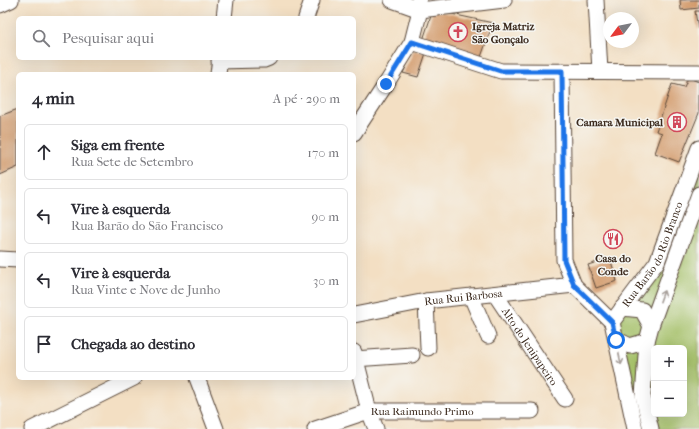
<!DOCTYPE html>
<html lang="pt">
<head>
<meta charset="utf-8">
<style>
  body { margin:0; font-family:"IM FELL French Canon",serif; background:#f7f7f7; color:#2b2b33 }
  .controls { position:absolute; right:12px; bottom:12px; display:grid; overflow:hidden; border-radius:6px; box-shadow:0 4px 16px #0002 }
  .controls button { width:36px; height:36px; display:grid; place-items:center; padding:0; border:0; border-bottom:1px solid #e1e1e2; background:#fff; color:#2b2b33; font:20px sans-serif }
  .compass { position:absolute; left:603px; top:12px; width:36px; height:36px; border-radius:50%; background:#fff; box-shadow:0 4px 16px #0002; rotate:238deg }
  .stop { position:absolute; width:12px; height:12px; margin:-9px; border:3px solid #1a73e8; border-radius:50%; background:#fff }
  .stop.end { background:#1a73e8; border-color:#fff; box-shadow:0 1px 4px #0008 }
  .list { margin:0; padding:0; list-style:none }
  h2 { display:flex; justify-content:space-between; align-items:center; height:52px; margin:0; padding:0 16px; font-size:17px }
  h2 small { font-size:13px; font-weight:400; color:#7c7c81 }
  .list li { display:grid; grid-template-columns:26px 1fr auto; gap:12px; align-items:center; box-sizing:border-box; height:56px; margin:0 8px 8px; padding:0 8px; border:1px solid #e1e1e2; border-radius:6px }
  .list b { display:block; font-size:15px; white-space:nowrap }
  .list p { margin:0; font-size:13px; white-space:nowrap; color:#7c7c81 }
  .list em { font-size:13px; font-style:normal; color:#7c7c81 }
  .icon { flex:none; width:22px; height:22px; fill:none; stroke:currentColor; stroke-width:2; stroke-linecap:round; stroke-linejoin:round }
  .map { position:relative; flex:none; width:699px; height:429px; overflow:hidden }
  .search { position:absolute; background:#fff; box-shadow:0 4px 16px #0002; left:16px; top:16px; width:340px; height:44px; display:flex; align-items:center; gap:10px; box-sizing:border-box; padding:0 14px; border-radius:6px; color:#7c7c81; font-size:15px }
  .panel { position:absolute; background:#fff; box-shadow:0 4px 16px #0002; left:16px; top:72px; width:340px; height:308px; border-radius:6px }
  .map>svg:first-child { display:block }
</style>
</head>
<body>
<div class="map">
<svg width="699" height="429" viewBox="0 0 699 429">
  <rect width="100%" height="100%" fill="#f6f6f2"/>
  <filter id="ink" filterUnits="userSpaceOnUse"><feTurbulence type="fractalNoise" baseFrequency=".025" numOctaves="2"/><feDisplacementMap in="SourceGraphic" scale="8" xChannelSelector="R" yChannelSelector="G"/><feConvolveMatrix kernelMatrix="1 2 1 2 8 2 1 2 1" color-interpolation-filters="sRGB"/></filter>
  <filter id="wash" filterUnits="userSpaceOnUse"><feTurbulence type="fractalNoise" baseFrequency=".012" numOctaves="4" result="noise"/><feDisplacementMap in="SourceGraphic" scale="16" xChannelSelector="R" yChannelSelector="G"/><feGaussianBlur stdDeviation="0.9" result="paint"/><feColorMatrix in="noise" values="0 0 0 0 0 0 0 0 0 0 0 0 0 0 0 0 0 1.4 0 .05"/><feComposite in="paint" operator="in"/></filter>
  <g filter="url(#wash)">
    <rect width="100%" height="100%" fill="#f3dfc3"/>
    <path fill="#a4c067" stroke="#707542" d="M699,148V194L647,341L651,429H635L612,322L657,262Z
      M699,216V429H659L654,414H684V348H654V412L649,394L653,343Z"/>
    <g id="blocks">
      <path fill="#d29868" d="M680,0H699V8L681,10Z
        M433,10L493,23L481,57L423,40Z
        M695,11H699V29H698Z
        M414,50L426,53L418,77L403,73Z
        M688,78L699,82V113L679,162L655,153L662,133L656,131L672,84L684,87Z
        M18,109V167L0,175V116Z
        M610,258L617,281L596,288L588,265Z"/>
    </g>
  </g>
  <g filter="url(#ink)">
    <use href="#blocks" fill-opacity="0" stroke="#574537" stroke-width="1"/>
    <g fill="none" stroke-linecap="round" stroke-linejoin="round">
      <defs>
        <g id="minor">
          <path d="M392,0L420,10L504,0"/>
          <path d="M596,0L600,71"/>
          <path d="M0,5L11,0"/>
          <path d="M224,18L226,0"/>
          <path d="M306,18L312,0"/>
          <path d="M412,42L501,71L699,72"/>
          <path d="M219,61L264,60L269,58"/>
          <path d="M562,71L564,260L574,285L612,322"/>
          <path d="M218,74L220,58"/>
          <path d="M354,133L386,84L412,42L420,10L419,0"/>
          <path d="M0,259L18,260"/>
          <path id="s1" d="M495,294L565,399"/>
          <path d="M471,296L488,336"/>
          <path d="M426,301L428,348"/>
          <path d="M622,308L642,310L651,326"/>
          <path id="s2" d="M354,315L426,301L574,285"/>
          <path d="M616,339L630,346L647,341"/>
          <path d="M354,352L369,411L376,429"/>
          <path d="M354,359L412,355"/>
          <path d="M197,378L216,429"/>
          <path d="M32,429L134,378"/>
          <path id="s3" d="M315,429L369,411H532"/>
          <path id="s4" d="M635,429L612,322L657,262L699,148"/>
          <path d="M651,429L643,396L647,341L651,326L699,194"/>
        </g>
      </defs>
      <use href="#minor" stroke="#574537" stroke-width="17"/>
      <use href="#minor" stroke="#fff" stroke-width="15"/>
    </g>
    <defs><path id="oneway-shaft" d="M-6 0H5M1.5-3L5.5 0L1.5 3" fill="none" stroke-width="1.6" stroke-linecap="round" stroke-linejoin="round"/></defs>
    <g stroke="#a79f9a">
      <use href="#oneway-shaft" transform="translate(662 296) rotate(-70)"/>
      <use href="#oneway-shaft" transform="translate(620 359) rotate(78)"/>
    </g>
  </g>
  <g fill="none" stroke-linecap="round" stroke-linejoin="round" filter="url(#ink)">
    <path stroke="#1a73e8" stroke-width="5" d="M386,84L412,42L501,71H562L564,260L574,285L612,322L616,340"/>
  </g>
  <defs>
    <symbol id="church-ring" viewBox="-11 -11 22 22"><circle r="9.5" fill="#f6f6f2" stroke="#d1495b" stroke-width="1.5"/><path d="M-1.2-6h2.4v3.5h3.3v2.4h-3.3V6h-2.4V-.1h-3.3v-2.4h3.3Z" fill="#d1495b"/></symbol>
    <symbol id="building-ring" viewBox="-11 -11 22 22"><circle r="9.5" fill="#f6f6f2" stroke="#d1495b" stroke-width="1.5"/><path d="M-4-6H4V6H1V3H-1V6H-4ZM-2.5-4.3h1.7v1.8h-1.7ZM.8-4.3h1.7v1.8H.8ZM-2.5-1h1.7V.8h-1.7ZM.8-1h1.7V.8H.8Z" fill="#d1495b"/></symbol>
    <symbol id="restaurant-ring" viewBox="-11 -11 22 22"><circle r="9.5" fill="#f6f6f2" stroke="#d1495b" stroke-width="1.5"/><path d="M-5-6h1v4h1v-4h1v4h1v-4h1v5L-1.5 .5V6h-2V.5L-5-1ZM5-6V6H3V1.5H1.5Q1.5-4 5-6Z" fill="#d1495b"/></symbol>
  </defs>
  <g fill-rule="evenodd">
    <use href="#church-ring" x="447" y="21" width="22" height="22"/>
    <use href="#building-ring" x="666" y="111" width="22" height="22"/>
    <use href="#restaurant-ring" x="602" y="228" width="22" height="22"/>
  </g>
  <g text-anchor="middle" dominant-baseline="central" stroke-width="3" stroke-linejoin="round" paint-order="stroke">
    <g font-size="11" font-weight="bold" fill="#3b2a1e" stroke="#f6f6f2" text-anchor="start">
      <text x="472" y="26">Igreja Matriz<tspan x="472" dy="13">São Gonçalo</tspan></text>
      <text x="663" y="122" text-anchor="end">Camara Municipal</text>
      <text x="613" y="258" text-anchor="middle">Casa do<tspan x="613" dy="13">Conde</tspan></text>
    </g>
    <g font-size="11" fill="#3b2a1e" stroke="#f6f6f2">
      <text stroke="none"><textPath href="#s4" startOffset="189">Rua Barão do Rio Branco</textPath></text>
      <text stroke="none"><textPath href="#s2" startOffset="111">Rua Rui Barbosa</textPath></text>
      <text stroke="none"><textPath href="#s1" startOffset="63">Alto do Jenipapeiro</textPath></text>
      <text stroke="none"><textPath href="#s3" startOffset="110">Rua Raimundo Primo</textPath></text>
    </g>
  </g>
</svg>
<div class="controls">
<button>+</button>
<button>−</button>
</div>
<svg class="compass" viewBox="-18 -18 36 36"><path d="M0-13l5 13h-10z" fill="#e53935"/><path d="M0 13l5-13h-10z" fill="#7c7c81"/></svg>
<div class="stop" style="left:616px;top:340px"></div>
<div class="stop end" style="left:386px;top:84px"></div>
<div class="search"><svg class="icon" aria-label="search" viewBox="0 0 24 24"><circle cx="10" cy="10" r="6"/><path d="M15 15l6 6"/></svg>Pesquisar aqui</div>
<section class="panel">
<h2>4 min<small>A pé · 290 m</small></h2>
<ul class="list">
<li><svg class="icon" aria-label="ahead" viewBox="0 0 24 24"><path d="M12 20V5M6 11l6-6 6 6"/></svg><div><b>Siga em frente</b><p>Rua Sete de Setembro</p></div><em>170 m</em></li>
<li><svg class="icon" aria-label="left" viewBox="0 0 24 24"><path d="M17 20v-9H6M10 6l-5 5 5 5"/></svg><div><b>Vire à esquerda</b><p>Rua Barão do São Francisco</p></div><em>90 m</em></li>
<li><svg class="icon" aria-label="left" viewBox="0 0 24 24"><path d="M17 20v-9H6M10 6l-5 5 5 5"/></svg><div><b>Vire à esquerda</b><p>Rua Vinte e Nove de Junho</p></div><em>30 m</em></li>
<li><svg class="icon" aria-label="arrive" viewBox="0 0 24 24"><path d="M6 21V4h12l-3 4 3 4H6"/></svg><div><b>Chegada ao destino</b></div></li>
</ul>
</section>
</div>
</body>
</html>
